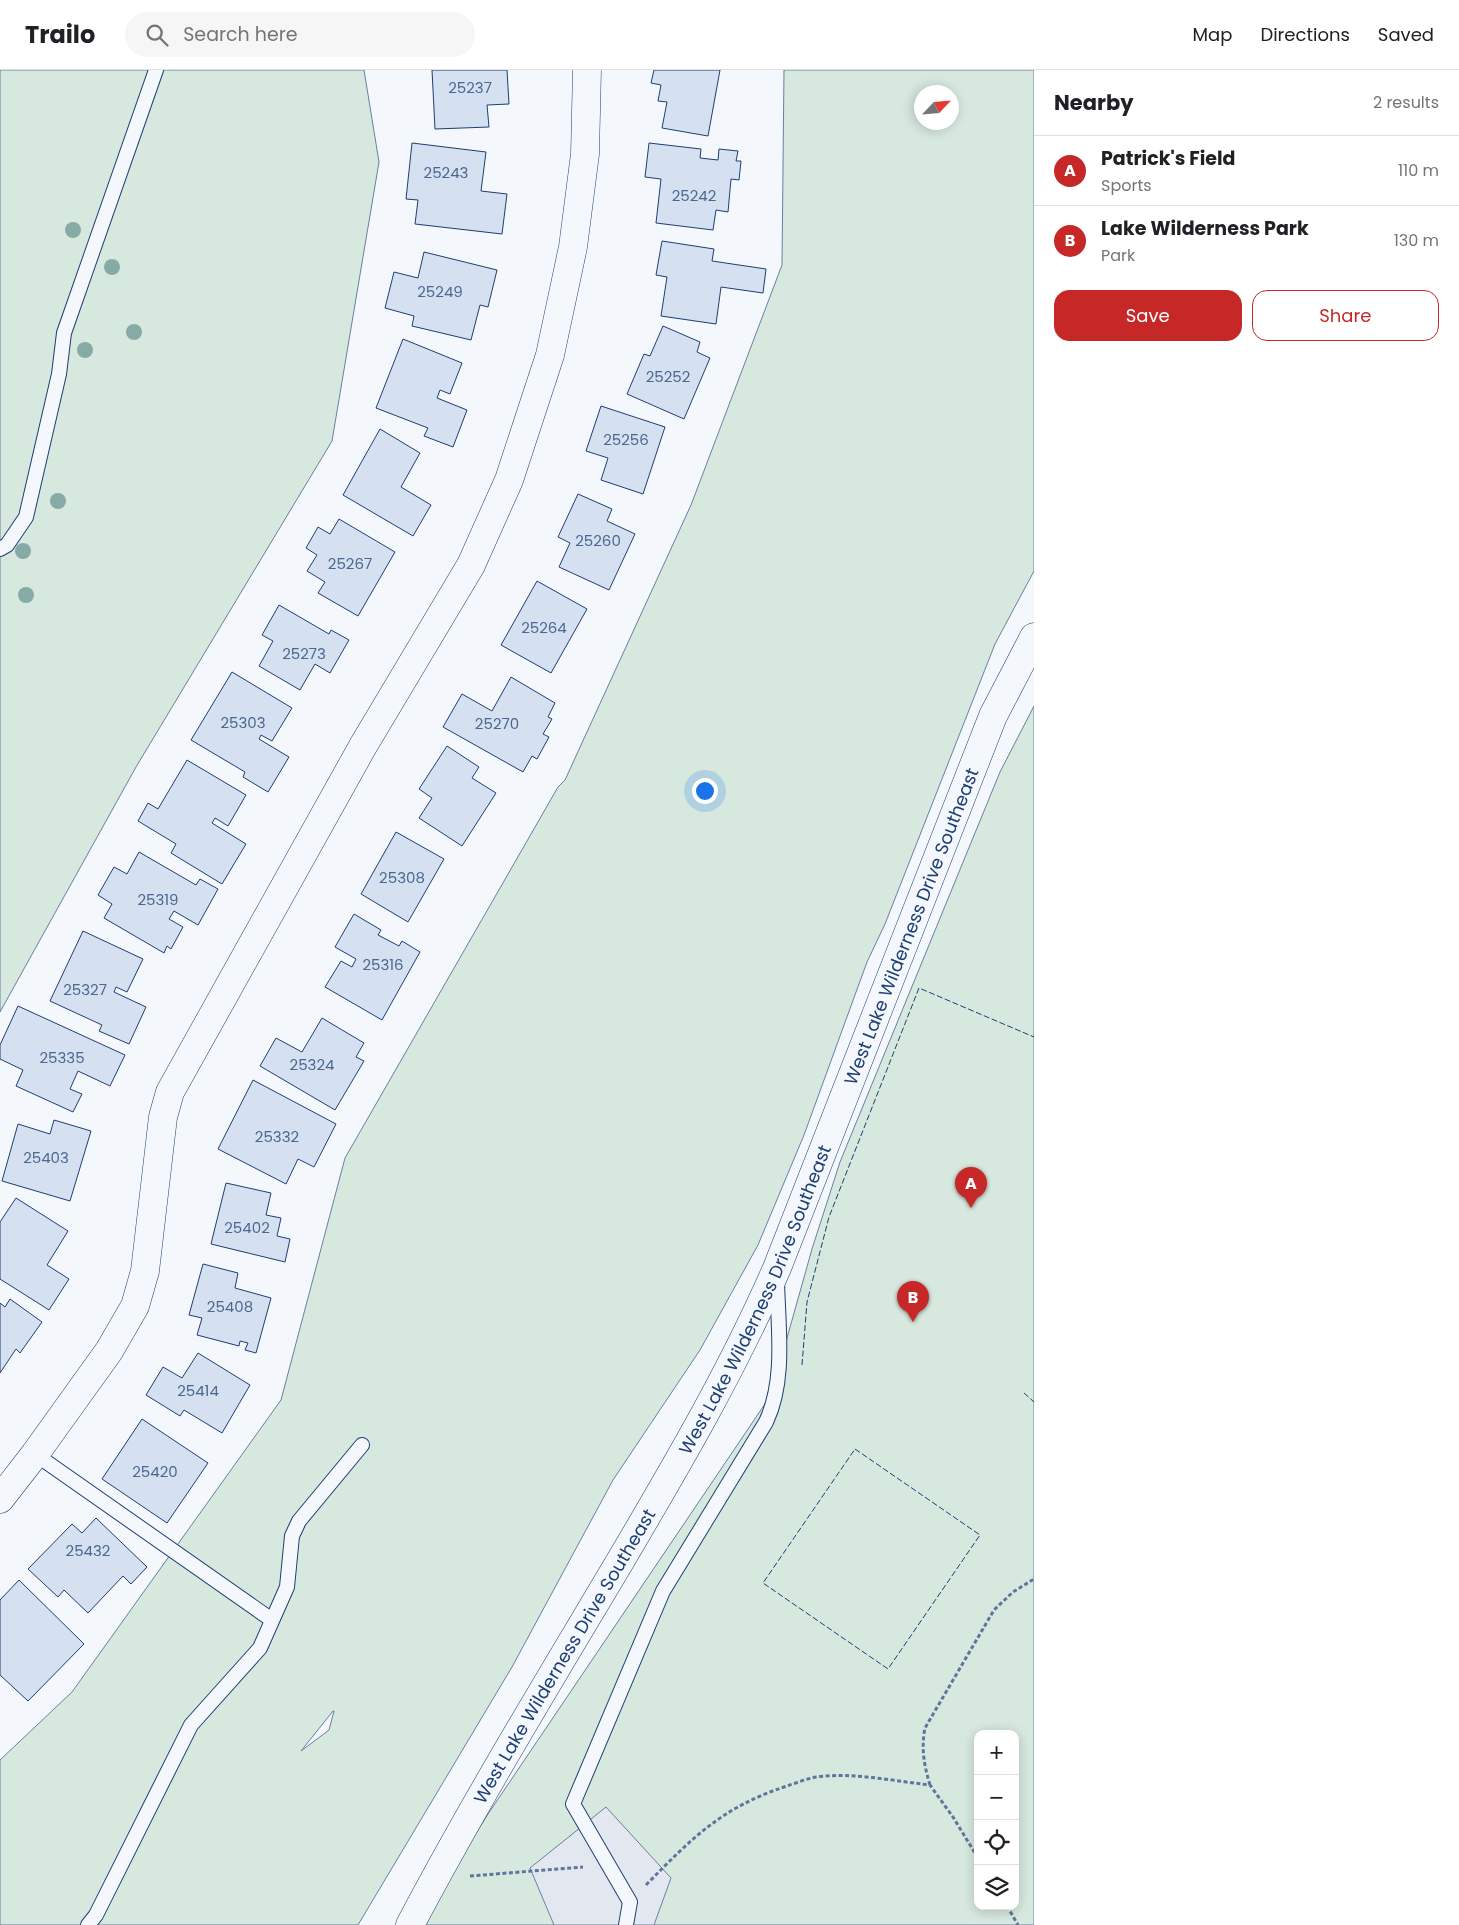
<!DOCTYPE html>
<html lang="en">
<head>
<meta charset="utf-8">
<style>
  body { margin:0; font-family:Poppins,sans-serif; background:#f6f6f6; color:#202124 }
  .controls { position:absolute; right:15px; bottom:15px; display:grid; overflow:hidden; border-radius:10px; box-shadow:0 2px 12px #0003 }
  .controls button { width:45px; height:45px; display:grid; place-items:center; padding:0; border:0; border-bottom:1px solid #e0e0e0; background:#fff; color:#202124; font:25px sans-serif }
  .compass { position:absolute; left:914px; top:15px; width:45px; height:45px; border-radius:50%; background:#fff; box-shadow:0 2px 12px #0003; rotate:64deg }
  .you { position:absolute; left:704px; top:720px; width:18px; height:18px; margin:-12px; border:4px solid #fff; border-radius:50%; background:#1a73e8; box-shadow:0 0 0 8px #1a73e833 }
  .badge { display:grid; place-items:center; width:32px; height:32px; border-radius:50%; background:#c62828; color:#fff; font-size:16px; font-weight:700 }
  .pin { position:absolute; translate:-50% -41px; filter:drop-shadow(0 1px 2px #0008) }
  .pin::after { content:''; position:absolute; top:26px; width:18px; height:15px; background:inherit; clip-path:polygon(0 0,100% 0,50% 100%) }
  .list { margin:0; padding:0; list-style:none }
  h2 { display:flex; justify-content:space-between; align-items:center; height:65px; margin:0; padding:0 20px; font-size:21px }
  h2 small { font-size:16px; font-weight:400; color:#757577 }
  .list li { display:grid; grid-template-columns:32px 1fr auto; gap:15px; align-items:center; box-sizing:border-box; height:70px; padding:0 20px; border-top:1px solid #e0e0e0 }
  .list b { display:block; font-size:19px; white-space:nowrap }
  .list p { margin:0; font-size:16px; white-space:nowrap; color:#757577 }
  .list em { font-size:16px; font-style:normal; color:#757577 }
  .actions { display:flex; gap:10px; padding:15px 20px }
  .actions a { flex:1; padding:11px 0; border:1px solid #c62828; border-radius:15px; text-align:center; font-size:18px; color:#c62828 }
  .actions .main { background:#c62828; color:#fff }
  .icon { flex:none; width:28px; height:28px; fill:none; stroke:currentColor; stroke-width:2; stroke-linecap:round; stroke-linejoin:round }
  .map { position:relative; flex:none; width:1034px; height:1855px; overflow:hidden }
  header { display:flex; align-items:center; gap:30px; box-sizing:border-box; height:70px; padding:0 25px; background:#fff; border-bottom:1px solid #e0e0e0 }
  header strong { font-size:24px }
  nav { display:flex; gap:28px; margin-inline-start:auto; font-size:18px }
  .search { width:350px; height:45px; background:#f6f6f6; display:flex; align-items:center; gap:12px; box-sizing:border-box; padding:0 18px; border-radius:28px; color:#757577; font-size:19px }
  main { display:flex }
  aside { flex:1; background:#fff }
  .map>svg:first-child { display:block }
</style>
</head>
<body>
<header>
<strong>Trailo</strong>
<div class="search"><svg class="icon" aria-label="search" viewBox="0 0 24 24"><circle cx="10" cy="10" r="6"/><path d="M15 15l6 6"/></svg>Search here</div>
<nav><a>Map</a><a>Directions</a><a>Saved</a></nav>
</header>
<main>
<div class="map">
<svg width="1034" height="1855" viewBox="0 0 1034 1855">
  <rect width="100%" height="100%" fill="#f4f7fb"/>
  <path fill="#d7e8df" stroke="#687fa3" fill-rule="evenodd" d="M0,0H364L379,92L332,371L136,697L0,942Z
    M784,0H1034V501L995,574L885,854L867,892L804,1065L758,1175L700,1280L613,1410L512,1597L358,1855H0V1690L72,1622L281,1330L345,1088L558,717L565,710L691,435L782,195ZM922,22H952V52H922ZM334,1641L329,1660L301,1681L333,1641Z
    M1034,636V1855H424L446,1811L488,1744L771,1325L812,1179L840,1092L1000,702ZM978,1664H1015V1836H978Z"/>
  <path fill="#e3e8f0" stroke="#687fa3" d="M606,1737L671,1808L654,1855H554L530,1798Z"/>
  <path fill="#d5e0f0" stroke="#1d3f73" d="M432,0H507L509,34L487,35L489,57L435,59Z
    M654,0H720L708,66L662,58L667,32L658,31L661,15L651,13Z
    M412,73L486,82L481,121L507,124L502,164L415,154L418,130L406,129Z
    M649,73L701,79L700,88L718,90L719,79L738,81L736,91H741L739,110L731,109L728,142L716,140L713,160L656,153L661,109L645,107Z
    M662,171L714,179L712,191L766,199L763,223L721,217L716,254L661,246L667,207L656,205Z
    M424,182L497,200L488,237L480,235L471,270L412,256L414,246L385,238L394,202L418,208Z
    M663,256L700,272L697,282L710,288L684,349L627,324L644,284L650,286Z
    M403,269L462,293L450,324L440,320L437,328L467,340L453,377L424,366L428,358L376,338Z
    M601,336L665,357L643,424L601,410L608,388L586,381Z
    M380,359L420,383L401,417L431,435L413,466L343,425Z
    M578,424L612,439L607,451L635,464L609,520L559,497L570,473L558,467Z
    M339,449L395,482L358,546L318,523L325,512L307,501L317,485L306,478L318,457L330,464Z
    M537,511L587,539L551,603L501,575Z
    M279,535L329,564L331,560L349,570L330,603L315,594L300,620L259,596L273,571L262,565Z
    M232,602L292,638L272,671L261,665L259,669L289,687L268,722L243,707L245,702L191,670Z
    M511,607L555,633L548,647L552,649L543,664L549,667L537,689L532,686L523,702L443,657L462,624L492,641Z
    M447,676L479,697L472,708L496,723L462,776L419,748L432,728L419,719Z
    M187,690L246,725L228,756L215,748L212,753L246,774L222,814L171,783L176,774L138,751L148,733L158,739Z
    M396,762L444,789L408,852L361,824Z
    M139,782L196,815L200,809L218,819L198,855L174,841L169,849L183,857L171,879L167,876L164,883L104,848L112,834L98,825L114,797L127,804Z
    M354,844L381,860L378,865L399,876L402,871L420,882L382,950L325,917L341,891L352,897L356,889L335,877Z
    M83,861L143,889L127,922L116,917L114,922L146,937L129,974L99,961L102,955L50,931Z
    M18,936L125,985L110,1016L78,1001L70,1019L82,1024L73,1042L16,1016L23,1000L0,989V975Z
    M322,948L364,973L356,987L364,991L335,1040L260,996L276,968L302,982Z
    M253,1010L336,1054L314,1097L298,1089L286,1114L218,1079Z
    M54,1050L91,1061L70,1131L2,1111L18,1054L50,1064Z
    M226,1113L271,1123L266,1145L281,1148L277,1166L290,1169L285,1192L211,1174Z
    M16,1128L68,1161L47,1195L69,1209L49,1240L0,1209V1152Z
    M203,1194L238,1203L235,1218L271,1228L256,1283L245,1280L248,1273L240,1271L239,1276L197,1265L202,1248L189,1245Z
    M10,1229L42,1252L20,1283L16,1279L0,1303V1233L5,1237Z
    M198,1283L250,1315L222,1363L184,1340L180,1346L146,1325L163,1297L182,1308Z
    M142,1349L208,1393L167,1453L102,1409Z
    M96,1448L147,1497L131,1514L123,1506L88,1543L64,1520L58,1527L28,1499L72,1454L82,1463Z
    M19,1510L84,1574L28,1631L0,1605V1530Z"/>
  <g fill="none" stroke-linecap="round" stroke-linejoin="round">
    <defs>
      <path id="lane" d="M0,479L7,475L26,447L59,304L64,263L156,0
        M35,1384L272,1550
        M88,1855L96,1845L191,1655L260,1578L287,1517L292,1466L299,1451L362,1375
        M626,1855L630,1832L573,1734L663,1521L766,1352C786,1310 778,1257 777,1211"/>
      <g id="street">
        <path d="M0,1429L35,1384L109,1281L135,1236L145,1201L163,1047L170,1022L363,676L471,495L509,410L550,285L573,177L585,84L587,0"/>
        <path id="s1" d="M410,1855C476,1730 550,1609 622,1488C678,1393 733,1299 777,1198L993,646L1034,567"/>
      </g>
    </defs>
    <use href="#lane" stroke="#1d3f73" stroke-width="16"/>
    <use href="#street" stroke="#1d3f73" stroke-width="29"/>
    <path stroke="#5e769c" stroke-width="3" stroke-dasharray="4 2.5" stroke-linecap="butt" d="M930,1715C924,1695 921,1678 925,1658L994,1540L1013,1522L1034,1509
      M470,1806L583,1797
      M646,1815C692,1768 722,1737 787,1716C796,1713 806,1709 816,1707C853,1702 893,1711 930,1715L953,1747L978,1788
      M1007,1836L1018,1855"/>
    <use href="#lane" stroke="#f4f7fb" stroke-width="14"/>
    <use href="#street" stroke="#f4f7fb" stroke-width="28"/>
    <path stroke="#1d3f73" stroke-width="1" stroke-dasharray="6 2.5" stroke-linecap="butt" d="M802,1295L807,1232L829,1147L919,918L1034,967
      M1024,1323L1034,1332
      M855,1379L980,1465L888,1599L763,1513Z"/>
  </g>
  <g fill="#86aba6">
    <circle cx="73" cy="160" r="8"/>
    <circle cx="112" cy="197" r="8"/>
    <circle cx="134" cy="262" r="8"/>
    <circle cx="85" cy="280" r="8"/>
    <circle cx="58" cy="431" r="8"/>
    <circle cx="23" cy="481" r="8"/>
    <circle cx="26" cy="525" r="8"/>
  </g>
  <g text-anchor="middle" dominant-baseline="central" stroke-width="4" stroke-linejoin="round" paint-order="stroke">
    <g font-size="15" fill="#4b6792">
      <text x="470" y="17">25237</text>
      <text x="446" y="102">25243</text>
      <text x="694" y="125">25242</text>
      <text x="440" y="221">25249</text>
      <text x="668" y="306">25252</text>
      <text x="626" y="369">25256</text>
      <text x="598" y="470">25260</text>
      <text x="350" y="493">25267</text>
      <text x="544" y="557">25264</text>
      <text x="304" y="583">25273</text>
      <text x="243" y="652">25303</text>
      <text x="497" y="653">25270</text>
      <text x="402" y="807">25308</text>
      <text x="158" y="829">25319</text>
      <text x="383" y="894">25316</text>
      <text x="85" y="919">25327</text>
      <text x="62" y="987">25335</text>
      <text x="312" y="994">25324</text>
      <text x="277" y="1066">25332</text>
      <text x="46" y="1087">25403</text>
      <text x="247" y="1157">25402</text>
      <text x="230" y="1236">25408</text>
      <text x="198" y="1320">25414</text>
      <text x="155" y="1401">25420</text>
      <text x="88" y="1480">25432</text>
    </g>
    <g font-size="18" fill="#1d3f73" stroke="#f4f7fb">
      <text stroke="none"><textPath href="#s1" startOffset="1120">West Lake Wilderness Drive Southeast</textPath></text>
      <text stroke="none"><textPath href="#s1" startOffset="715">West Lake Wilderness Drive Southeast</textPath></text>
      <text stroke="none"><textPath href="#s1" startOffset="310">West Lake Wilderness Drive Southeast</textPath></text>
    </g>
  </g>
</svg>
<div class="controls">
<button>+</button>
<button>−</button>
<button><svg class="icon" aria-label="locate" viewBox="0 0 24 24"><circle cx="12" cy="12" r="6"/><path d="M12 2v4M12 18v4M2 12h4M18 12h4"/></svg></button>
<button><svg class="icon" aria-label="layers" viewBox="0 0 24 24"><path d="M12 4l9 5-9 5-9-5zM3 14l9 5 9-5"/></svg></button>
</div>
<svg class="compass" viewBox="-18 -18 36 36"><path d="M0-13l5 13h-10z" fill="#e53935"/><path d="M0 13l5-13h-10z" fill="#757577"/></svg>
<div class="you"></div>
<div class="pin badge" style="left:971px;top:1138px">A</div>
<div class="pin badge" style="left:913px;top:1252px">B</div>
</div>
<aside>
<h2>Nearby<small>2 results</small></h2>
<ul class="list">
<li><span class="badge">A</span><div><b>Patrick's Field</b><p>Sports</p></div><em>110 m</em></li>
<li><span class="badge">B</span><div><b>Lake Wilderness Park</b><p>Park</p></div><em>130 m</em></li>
</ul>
<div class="actions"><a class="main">Save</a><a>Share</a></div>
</aside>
</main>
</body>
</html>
